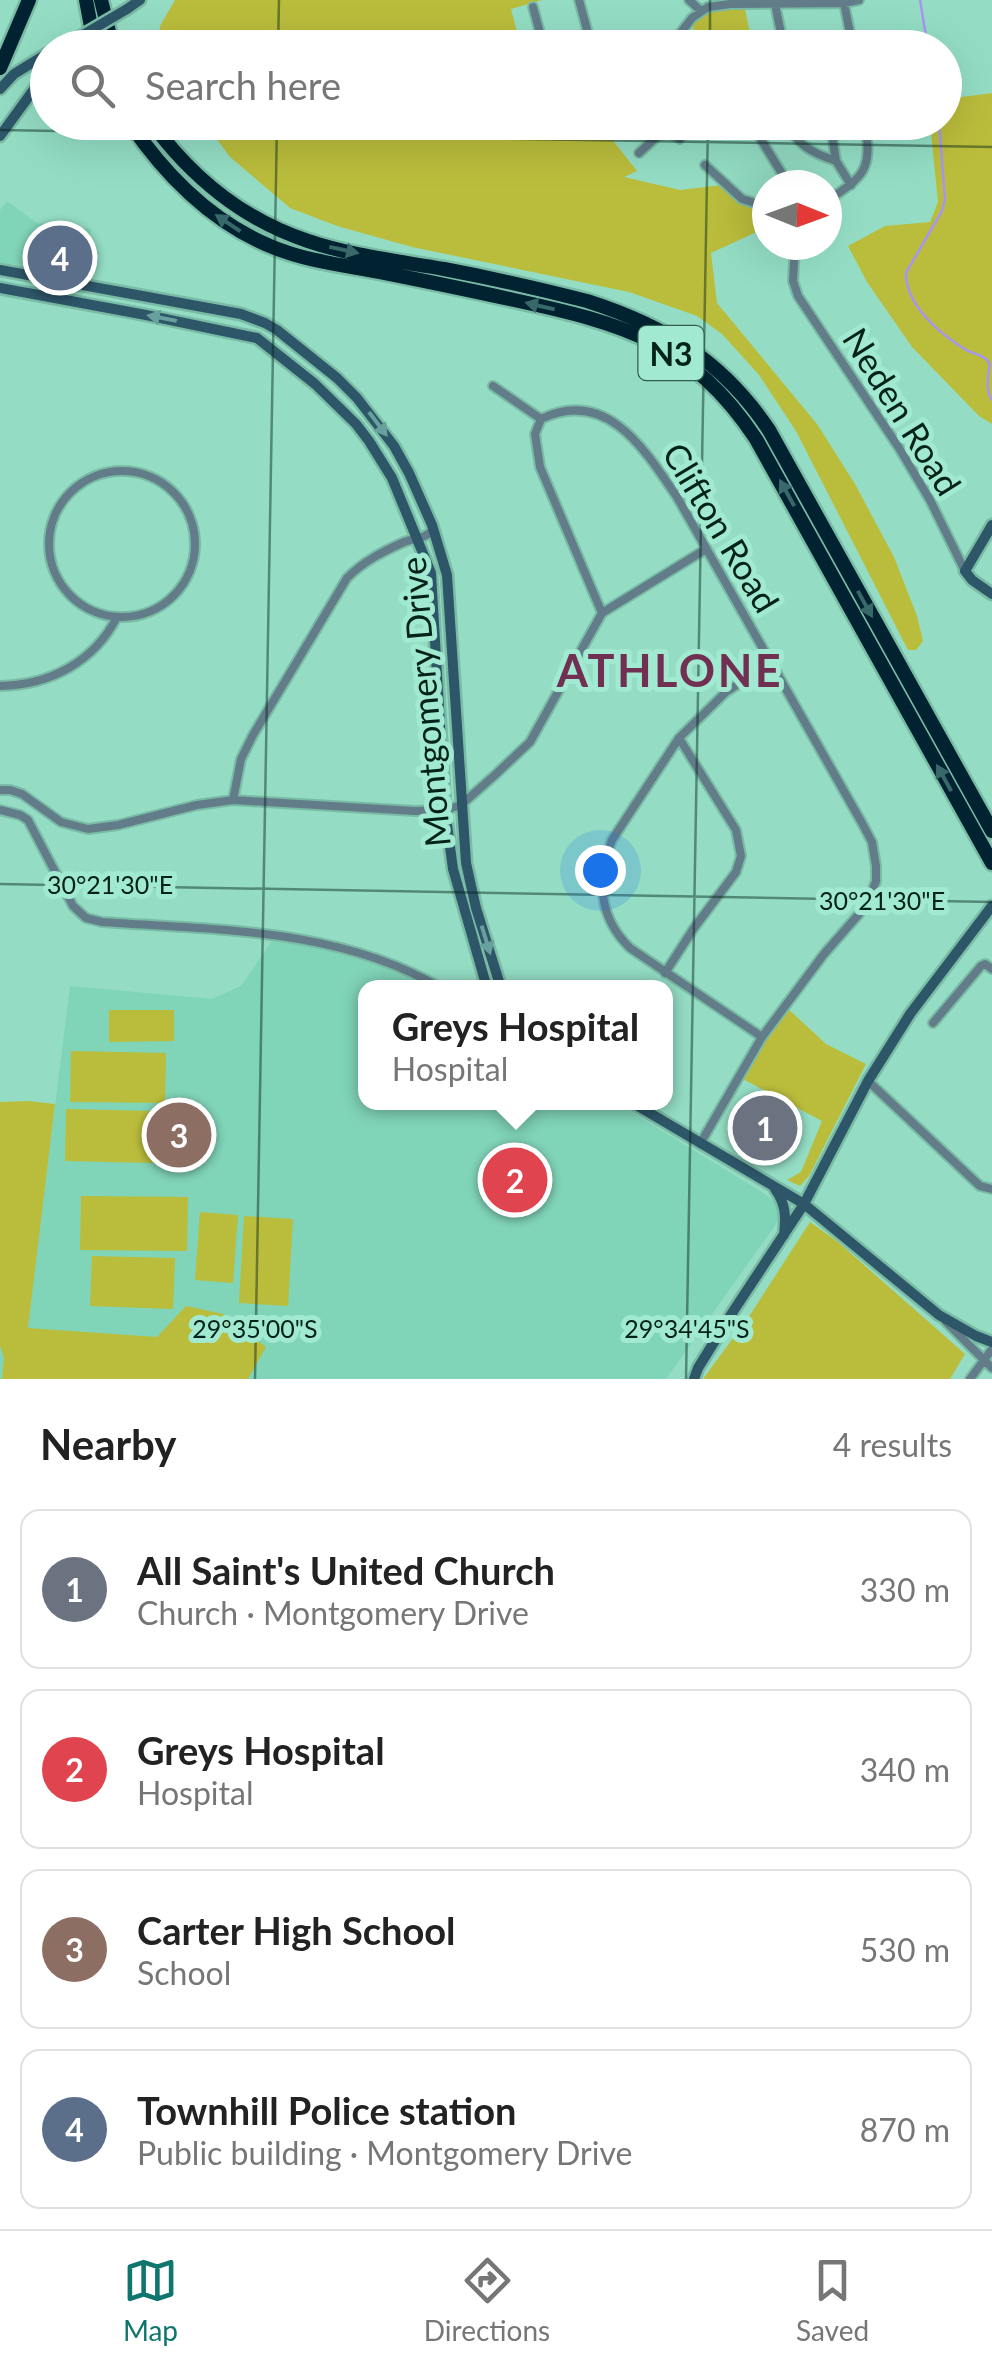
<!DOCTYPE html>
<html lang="en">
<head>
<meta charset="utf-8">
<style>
  body { margin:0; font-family:Lato,sans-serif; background:#f6f6f6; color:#222 }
  .compass { position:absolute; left:752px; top:170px; width:90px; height:90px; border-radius:50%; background:#fff; box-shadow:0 10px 40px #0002; rotate:91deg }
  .you { position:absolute; left:600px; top:870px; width:35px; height:35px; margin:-25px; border:8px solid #fff; border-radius:50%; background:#1a73e8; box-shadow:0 0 0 15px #1a73e833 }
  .badge { display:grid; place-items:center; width:65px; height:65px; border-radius:50%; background:#0f766e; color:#fff; font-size:32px; font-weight:700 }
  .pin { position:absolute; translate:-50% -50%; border:5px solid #fff; box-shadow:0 2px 10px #0006 }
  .popup { position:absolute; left:358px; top:980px; width:315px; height:130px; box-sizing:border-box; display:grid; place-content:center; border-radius:20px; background:#fff; filter:drop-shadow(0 2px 8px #0005); font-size:32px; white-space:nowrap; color:#767676 }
  .popup b { font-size:38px; color:#222 }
  .popup::after { content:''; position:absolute; left:50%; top:100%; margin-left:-20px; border:20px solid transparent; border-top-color:#fff }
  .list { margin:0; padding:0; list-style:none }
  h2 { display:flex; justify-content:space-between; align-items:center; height:130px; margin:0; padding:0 40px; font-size:42px }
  h2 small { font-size:32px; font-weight:400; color:#767676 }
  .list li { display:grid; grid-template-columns:65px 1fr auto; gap:30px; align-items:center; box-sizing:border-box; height:160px; margin:0 20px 20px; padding:0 20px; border:2px solid #e0e0e0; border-radius:20px }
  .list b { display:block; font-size:38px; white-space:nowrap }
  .list p { margin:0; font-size:32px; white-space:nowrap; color:#767676 }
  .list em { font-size:32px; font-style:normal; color:#767676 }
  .icon { flex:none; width:55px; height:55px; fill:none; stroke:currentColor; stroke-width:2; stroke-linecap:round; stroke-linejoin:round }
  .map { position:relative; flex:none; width:992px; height:1379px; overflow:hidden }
  .search { position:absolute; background:#fff; box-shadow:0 10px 40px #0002; left:30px; right:30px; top:30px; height:110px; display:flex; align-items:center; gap:25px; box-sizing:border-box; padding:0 35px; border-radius:55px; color:#767676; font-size:38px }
  .sheet { height:850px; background:#fff }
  nav { display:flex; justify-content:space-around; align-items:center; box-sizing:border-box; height:140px; border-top:2px solid #e0e0e0; background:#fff; font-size:28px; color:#767676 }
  nav a { display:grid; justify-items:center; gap:5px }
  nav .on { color:#0f766e }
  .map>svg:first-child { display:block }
</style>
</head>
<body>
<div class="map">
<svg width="992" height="1379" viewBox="0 0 992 1379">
  <rect width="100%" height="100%" fill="#94ddc4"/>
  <path fill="#80d4b8" d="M7,201L37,223L91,229L82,275L0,262V210Z
    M274,938L395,966L437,987L365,988V1102L617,1103L765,1194L776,1203L779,1217L774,1227L666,1379H0V1205L42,1209L70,986L212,999L241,986Z"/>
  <path fill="#babd3b" d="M175,0H542L511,9L521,47H158L160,26Z
    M744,5L753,47H697L692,23L710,9Z
    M945,93L946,99L992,93V424L979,416L912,347L867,282L848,246L885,226L930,222L938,202L930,123L944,122Z
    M205,123H595L600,124L637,171L624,177L680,190L722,185L745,200L767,204V227L711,253L717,303L817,424L855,484L894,557L917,616L923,641L916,650H908L796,431L759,375L722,334L697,316L629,292L412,247L337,226L290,208L230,157Z
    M784,1005L826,1044L866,1064L809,1176L800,1186L787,1180L801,1172L822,1121L739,1077Z
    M109,1010H174V1041L109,1042Z
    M71,1051L166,1053L165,1103L70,1102Z
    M29,1101L55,1104L28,1328L157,1337L186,1306L223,1314L266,1347L248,1379H2L4,1358L0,1345V1102Z
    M66,1109L155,1111L154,1163L65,1161Z
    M81,1196L188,1197L187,1251L80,1250Z
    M200,1212L238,1215L233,1283L195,1280Z
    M244,1216L293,1219L288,1306L239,1303Z
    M810,1222L838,1242L965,1354L950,1379H703L750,1315Z
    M92,1256L175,1258L173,1309L90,1306Z"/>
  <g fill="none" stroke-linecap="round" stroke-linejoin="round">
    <path stroke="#a696f3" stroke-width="2.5" d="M920,0L928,48
      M939,122L945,199L942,211L906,273C906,305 938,332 963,348C973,355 983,353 990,364C988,376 985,389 992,400"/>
    <defs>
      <path id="street" d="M579,0L592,48
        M689,0L701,11
        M844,3L853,48
        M775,4L784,48
        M533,7L544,48
        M839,42L840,48
        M669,48L692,18L708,7L730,4L844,3L859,0
        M652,122L680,139
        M786,122C797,145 812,153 836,161
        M830,122L836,161L851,185
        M757,133L789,185
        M639,153L664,130
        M705,165L742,199L767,207
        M827,201C866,175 872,170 865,122
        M795,245L793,281L798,296L899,448L930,500L965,571
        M493,386L541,419
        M49 544a73 73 0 1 1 146 0a73 73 0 1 1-146 0Z
        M602,613L540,467L535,434L541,419C607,387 645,450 677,497L862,823L872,842L876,866V881L871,894L859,914L824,954L762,1037L700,1144
        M0,686C50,685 94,662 117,617
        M0,790H10L22,794L61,822L88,829L118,825L197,805L233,800L415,811L445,810L461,805L495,775L530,742L602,613L706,549
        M233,800L241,759L253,735L347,578C364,561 382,552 404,542C415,538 425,539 433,530
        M0,810L20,815L28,820L73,906L86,918L102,922C216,930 339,928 441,988
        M665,973L694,928L736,872L741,856L736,830L679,738
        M933,1023L981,966L985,964L992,969
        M762,1037L630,948C599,918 596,880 612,840L679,738L726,692L770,664
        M868,1081L980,1186L992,1189
        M946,1322L992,1368
        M970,1379L992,1349"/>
      <path id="secondary" d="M127,9L140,0
        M57,48L76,39
        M0,89L14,74L48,53
        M0,136L48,70
        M0,270L241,314L265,323L277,330L337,378L357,398L394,446L409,473L432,525L447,575L466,863L476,908L501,988
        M0,288L146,315L257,338L315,384L356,424L369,441L392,478L431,573L445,810L453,869L487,988
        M992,525L965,571L972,580L992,594
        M631,1102L804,1204L939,1315L976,1336L992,1342
        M775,1189C786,1204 786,1217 784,1235
        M694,1379L698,1368L734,1310L804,1204L868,1081L910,1014L992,906"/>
      <path id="highway" d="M86,0L95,48
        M101,0L113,48
        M0,68L29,0
        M129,122C165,175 210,221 270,246C305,261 343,265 380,272C425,281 469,290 514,300C621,323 692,342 756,439L992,863
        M151,122C191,177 244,220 308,241C352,256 399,261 444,269C492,278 540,289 587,301C665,326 723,361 769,430L992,831"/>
    </defs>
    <use href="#street" stroke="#7abba5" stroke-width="12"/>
    <use href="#secondary" stroke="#7abba5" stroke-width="15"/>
    <use href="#highway" stroke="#7abba5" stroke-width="19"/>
    <use href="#street" stroke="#627c89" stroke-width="8"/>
    <use href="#secondary" stroke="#2d5669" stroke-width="10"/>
    <use href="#highway" stroke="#002231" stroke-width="14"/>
    <defs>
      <path id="secondary-bridge" d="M76,39L127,9"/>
    </defs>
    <use href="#secondary-bridge" stroke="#7abba5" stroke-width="15" stroke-linecap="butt"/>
    <use href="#secondary-bridge" stroke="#2d5669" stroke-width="10"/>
  </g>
  <defs><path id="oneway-solid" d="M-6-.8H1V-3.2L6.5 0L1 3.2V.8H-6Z" transform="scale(2.5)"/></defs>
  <g fill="#386869">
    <use href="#oneway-solid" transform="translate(228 223) rotate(-146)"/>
    <use href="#oneway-solid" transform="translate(344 250) rotate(12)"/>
    <use href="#oneway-solid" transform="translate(540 306) rotate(-167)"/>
    <use href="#oneway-solid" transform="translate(787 493) rotate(-119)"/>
    <use href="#oneway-solid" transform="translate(865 604) rotate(61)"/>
    <use href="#oneway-solid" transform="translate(944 778) rotate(-119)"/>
  </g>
  <g fill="#67a09d">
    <use href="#oneway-solid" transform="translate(162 318) rotate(-169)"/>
    <use href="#oneway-solid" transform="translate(378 424) rotate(53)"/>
    <use href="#oneway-solid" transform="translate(486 940) rotate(73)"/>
  </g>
  <path fill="none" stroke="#032219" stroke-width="2.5" stroke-opacity="0.45" d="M278,48L279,0M710,48V0M0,130L992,147M0,884L992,902M255,1379L277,122M686,1379L708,122"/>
  <g text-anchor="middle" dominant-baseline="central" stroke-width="10" stroke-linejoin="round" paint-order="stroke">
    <rect fill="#a1ead1" stroke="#325e50" stroke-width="2.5" x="638.5" y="326" width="65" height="54" rx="8"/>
    <g font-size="32" font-weight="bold" fill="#032219">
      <text x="671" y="353">N3</text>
    </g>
    <g font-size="35" fill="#032219" stroke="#a1ead1">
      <text transform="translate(903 411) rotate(58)">Neden Road</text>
      <text transform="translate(722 527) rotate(59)">Clifton Road</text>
      <text transform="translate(424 702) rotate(-95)">Montgomery Drive</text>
    </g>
    <g font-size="45" font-weight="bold" letter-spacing="2.5" fill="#713051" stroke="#a1ead1">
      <text x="670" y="670">ATHLONE</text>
    </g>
  </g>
  <g font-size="25" text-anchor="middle" fill="#032219" stroke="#a1ead1" stroke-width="10" stroke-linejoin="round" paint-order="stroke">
    <text x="110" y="894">30°21'30"E</text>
    <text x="882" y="910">30°21'30"E</text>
    <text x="255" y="1338">29°35'00"S</text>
    <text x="687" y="1338">29°34'45"S</text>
  </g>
</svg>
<svg class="compass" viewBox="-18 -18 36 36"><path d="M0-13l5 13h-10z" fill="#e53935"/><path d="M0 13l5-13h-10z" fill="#767676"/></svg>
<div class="you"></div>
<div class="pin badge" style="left:765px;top:1128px;background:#6b7280">1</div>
<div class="pin badge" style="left:515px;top:1180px;background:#e0444e">2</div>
<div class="popup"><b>Greys Hospital</b>Hospital</div>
<div class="pin badge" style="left:179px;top:1135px;background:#8d6e63">3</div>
<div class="pin badge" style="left:60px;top:258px;background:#5c6f8a">4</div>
<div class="search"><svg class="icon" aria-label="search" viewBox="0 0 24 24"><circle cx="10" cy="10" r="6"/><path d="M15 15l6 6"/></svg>Search here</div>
</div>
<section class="sheet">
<h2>Nearby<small>4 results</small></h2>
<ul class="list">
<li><span class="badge" style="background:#6b7280">1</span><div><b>All Saint's United Church</b><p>Church · Montgomery Drive</p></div><em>330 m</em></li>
<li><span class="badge" style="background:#e0444e">2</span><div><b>Greys Hospital</b><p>Hospital</p></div><em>340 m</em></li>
<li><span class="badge" style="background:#8d6e63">3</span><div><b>Carter High School</b><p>School</p></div><em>530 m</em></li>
<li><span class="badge" style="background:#5c6f8a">4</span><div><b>Townhill Police station</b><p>Public building · Montgomery Drive</p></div><em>870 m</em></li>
</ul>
</section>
<nav>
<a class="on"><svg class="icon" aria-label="map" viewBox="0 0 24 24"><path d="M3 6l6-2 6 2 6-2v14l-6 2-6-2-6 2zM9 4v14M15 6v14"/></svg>Map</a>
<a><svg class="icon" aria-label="directions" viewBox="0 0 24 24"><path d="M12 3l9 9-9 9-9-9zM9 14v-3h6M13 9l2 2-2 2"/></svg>Directions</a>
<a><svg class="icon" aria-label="saved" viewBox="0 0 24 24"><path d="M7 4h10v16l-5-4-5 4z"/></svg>Saved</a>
</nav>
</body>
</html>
